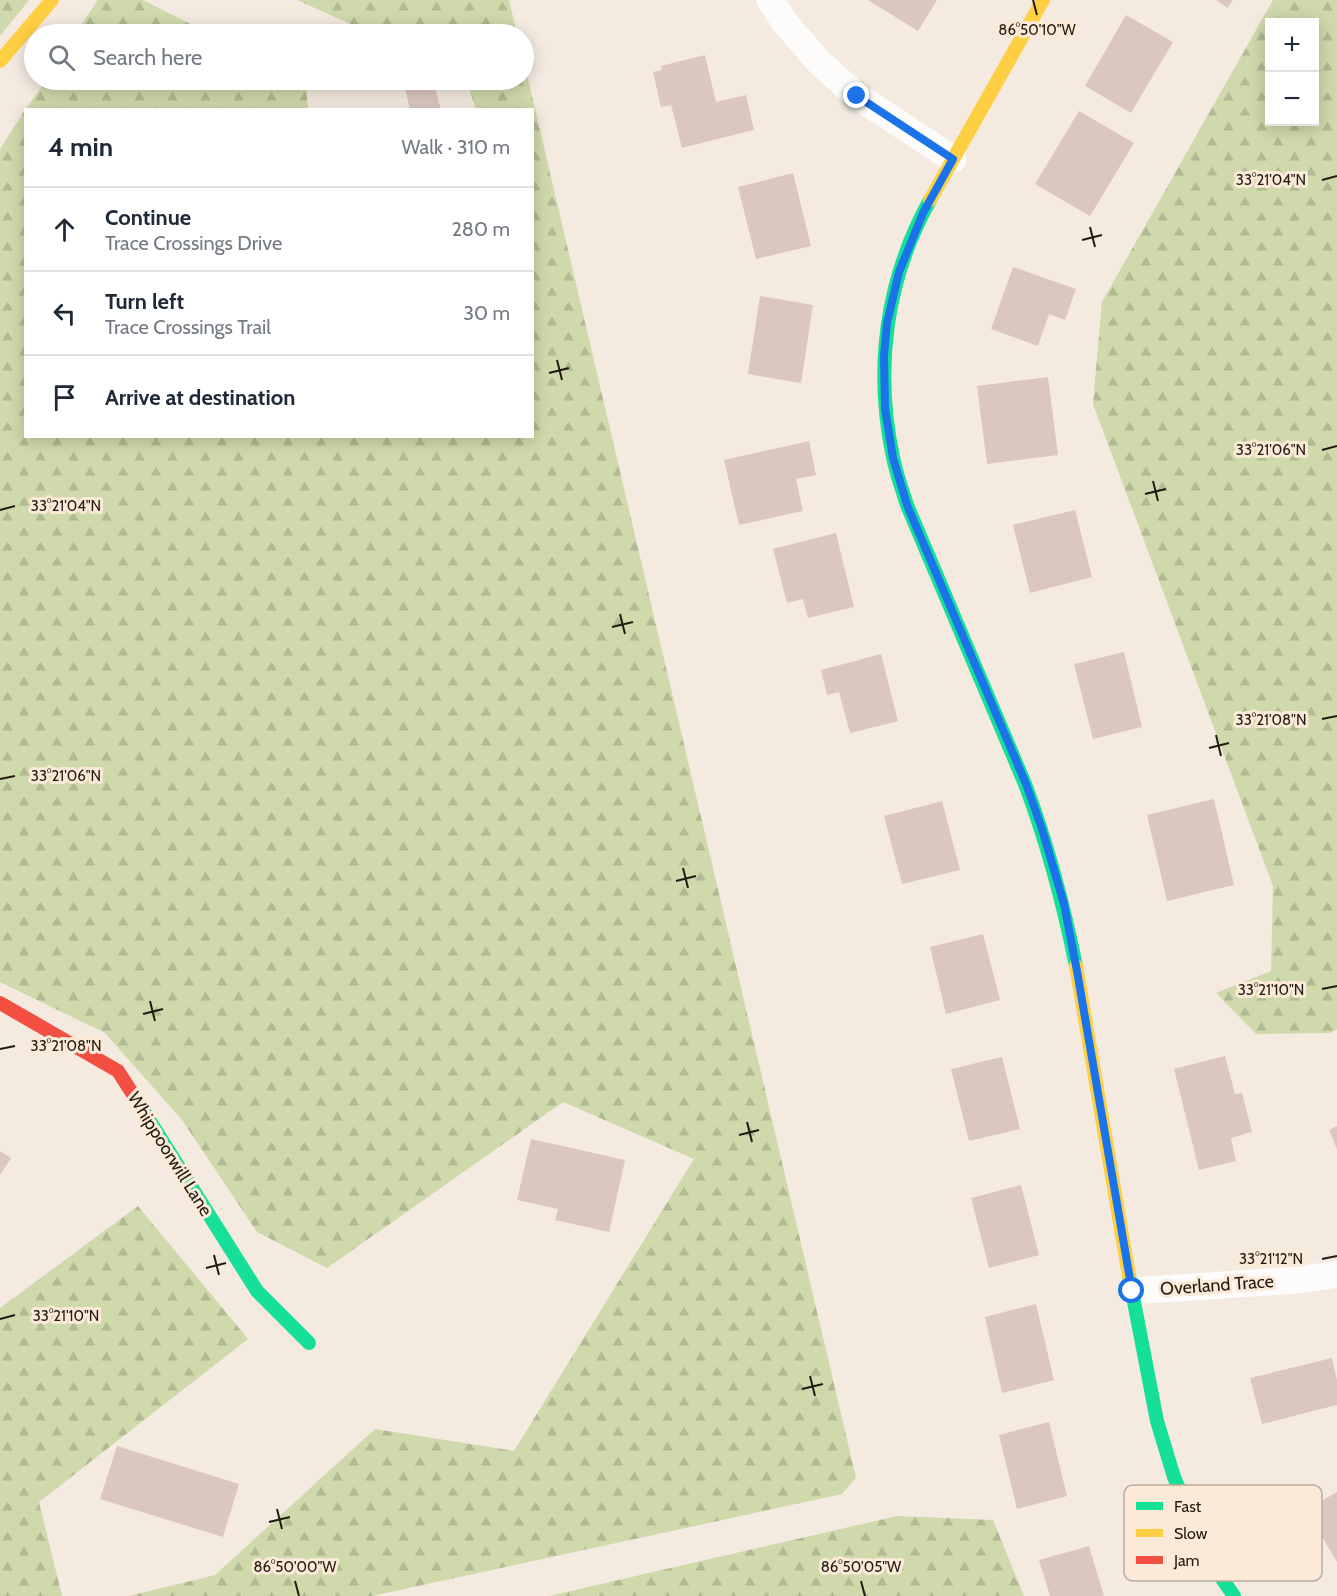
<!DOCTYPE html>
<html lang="en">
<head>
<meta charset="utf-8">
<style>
  body { margin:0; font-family:Cabin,sans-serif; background:#f2f2f3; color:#1f2937 }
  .controls { position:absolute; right:18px; top:18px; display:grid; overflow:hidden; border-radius:0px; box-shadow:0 3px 15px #0003 }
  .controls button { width:54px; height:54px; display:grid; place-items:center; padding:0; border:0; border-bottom:2px solid #e0e1e3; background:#fff; color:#1f2937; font:30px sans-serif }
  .stop { position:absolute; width:18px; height:18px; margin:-14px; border:4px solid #1a73e8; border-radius:50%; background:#fff }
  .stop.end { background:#1a73e8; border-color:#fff; box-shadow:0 2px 6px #0008 }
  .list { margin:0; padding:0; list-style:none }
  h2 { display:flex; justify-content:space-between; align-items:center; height:78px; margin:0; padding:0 24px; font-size:26px }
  h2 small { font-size:20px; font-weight:400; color:#747a83 }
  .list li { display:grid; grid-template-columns:39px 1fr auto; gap:18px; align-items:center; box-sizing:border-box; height:84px; padding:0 24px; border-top:2px solid #e0e1e3 }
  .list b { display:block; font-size:22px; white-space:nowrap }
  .list p { margin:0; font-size:20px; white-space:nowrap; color:#747a83 }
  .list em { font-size:20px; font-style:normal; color:#747a83 }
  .icon { flex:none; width:33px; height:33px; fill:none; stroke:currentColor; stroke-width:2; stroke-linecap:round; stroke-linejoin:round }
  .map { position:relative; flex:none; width:1337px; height:1596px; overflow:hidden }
  .search { position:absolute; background:#fff; box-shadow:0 3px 15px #0003; left:24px; top:24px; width:510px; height:66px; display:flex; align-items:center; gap:15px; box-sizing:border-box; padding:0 21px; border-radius:33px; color:#747a83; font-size:22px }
  .panel { position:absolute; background:#fff; box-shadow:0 3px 15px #0003; left:24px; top:108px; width:510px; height:330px; border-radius:0px }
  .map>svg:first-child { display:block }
</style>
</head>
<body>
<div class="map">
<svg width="1337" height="1596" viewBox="0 0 1337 1596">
  <defs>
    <pattern id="forest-firs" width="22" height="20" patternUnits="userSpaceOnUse" patternTransform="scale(1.5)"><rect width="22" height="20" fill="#cfd9ab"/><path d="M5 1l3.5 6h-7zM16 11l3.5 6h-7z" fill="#b1ba92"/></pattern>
  </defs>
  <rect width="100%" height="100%" fill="#f4eae0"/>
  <path fill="url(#forest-firs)" fill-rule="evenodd" d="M0,0H29L0,36Z
    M98,0H143L210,34H75Z
    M297,0H509L517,34H451V33H370Z
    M1273,0H1337V1029L1330,1033L1256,1034L1216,993L1271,971L1273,886L1093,404L1102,302ZM1270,22H1314V122H1270Z
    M524,62L856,1478L842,1494L372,1596H129L215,1575L375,1429L514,1451L694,1159L563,1102L327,1268L257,1232L182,1120L105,1033L0,982V149L25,110L26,436H532V110L476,109L466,80H524Z
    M46,80H297L306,84L308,109H26Z
    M138,1206L248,1339L39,1502L62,1596H0V1308Z
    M897,1516L993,1520L1024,1596H549Z"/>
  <path fill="#dcc7c0" d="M868,0H937L918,31Z
    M1216,0H1233L1228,8Z
    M1126,15L1173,42L1131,113L1085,86Z
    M705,55L716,102L746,95L754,130L682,148L671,105L661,107L653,72L662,70L661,66Z
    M403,80H461L435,87L441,110H410Z
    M1079,111L1134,143L1090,216L1035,184Z
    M793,173L811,246L756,259L738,187Z
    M1013,267L1076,289L1065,320L1049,314L1038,346L991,329Z
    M760,296L813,305L801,383L748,374Z
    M1048,377L1058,455L987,464L977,386Z
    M809,441L816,475L796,479L803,511L739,525L724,460Z
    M1075,510L1092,577L1030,593L1013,525Z
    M836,533L854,607L808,618L803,599L787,603L773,549Z
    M1124,652L1142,727L1093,739L1074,664Z
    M881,654L898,721L850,733L839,692L827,695L821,670Z
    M1214,799L1234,885L1167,901L1147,815Z
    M942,801L960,870L902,884L884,816Z
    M983,934L1000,1000L946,1014L930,947Z
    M1225,1056L1235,1094L1242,1093L1252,1132L1231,1138L1236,1161L1199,1170L1174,1069Z
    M1002,1057L1020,1129L969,1141L951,1069Z
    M1337,1126V1149L1329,1130Z
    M531,1139L625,1160L609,1232L555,1220L558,1209L517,1200Z
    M0,1151L11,1158L0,1175Z
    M1021,1185L1039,1255L989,1268L971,1198Z
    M1036,1304L1054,1380L1002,1393L985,1317Z
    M1332,1358L1337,1380V1405L1262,1424L1250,1378Z
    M1049,1422L1067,1496L1017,1509L999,1435Z
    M117,1446L239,1484L223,1537L100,1499Z
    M1337,1492V1562L1306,1510Z
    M1089,1546L1104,1596H1050L1039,1560Z"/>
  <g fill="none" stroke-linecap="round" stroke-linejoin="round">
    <path stroke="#fdfcfa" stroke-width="27" d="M770,0L786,24L820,63L857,96L953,159
      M1132,1291L1298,1280L1337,1274"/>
    <path stroke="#16e098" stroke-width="14" d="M930,200C886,279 874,368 893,457C896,473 902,489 907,505L1025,784C1048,845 1063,902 1076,966
      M136,1099L257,1291L309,1343
      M1129,1276L1157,1421L1174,1477L1196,1528L1223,1580L1234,1596"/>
    <path stroke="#ffcf43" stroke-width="14" d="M0,61L52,0
      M930,200L1043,0
      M1076,966L1129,1276"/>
    <path stroke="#f24e42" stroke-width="14" d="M0,1003L118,1071L136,1099"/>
  </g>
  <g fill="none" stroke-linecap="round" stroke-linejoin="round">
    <path stroke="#1a73e8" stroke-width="8" d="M857,96L953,159L923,213L899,272L887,323L884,356L885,408L893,458L907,505L1026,784L1042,829L1064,904L1077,971L1132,1291"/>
  </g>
  <path fill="none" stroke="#231b13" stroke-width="2" d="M1033,0L1037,15M1322,180L1337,176M1090,227L1095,247M1082,240L1102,235M557,360L562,380M549,373L569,368M1322,450L1337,446M1153,481L1158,501M1145,494L1166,489M0,510L15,506M620,614L625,634M612,627L633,622M1322,719L1337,716M1216,735L1221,756M1209,748L1229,743M0,779L15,776M683,868L688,888M676,881L696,876M1322,989L1337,986M150,1001L155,1021M143,1014L163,1009M0,1049L15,1046M747,1122L752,1142M739,1135L759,1130M214,1255L219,1275M1322,1259L1337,1256M206,1268L226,1263M0,1319L15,1315M810,1376L815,1396M802,1389L823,1384M277,1509L282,1529M269,1522L290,1517M295,1581L299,1596M861,1581L865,1596"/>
  <g text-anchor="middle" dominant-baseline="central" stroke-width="6" stroke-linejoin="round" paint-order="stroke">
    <g font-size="18" fill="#231b13" stroke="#fcead8">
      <text transform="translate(170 1154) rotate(58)">Whippoorwill Lane</text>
      <text transform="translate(1217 1285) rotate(-4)">Overland Trace</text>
    </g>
  </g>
  <rect x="1124" y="1485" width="198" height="96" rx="9" fill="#fcead8" stroke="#bbac9d" stroke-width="1.5"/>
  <rect x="1136" y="1502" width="27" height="8" fill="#16e098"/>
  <rect x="1136" y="1529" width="27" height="8" fill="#ffcf43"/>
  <rect x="1136" y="1556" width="27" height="8" fill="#f24e42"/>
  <g font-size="16" fill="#231b13">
    <text x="1174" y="1512">Fast</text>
    <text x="1174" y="1539">Slow</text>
    <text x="1174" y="1566">Jam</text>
  </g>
  <g font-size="15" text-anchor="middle" fill="#231b13" stroke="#fcead8" stroke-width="6" stroke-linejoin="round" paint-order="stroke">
    <text x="1037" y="35">86°50'10"W</text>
    <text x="1271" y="185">33°21'04"N</text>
    <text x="1271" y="455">33°21'06"N</text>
    <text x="66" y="511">33°21'04"N</text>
    <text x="1271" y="725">33°21'08"N</text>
    <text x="66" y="781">33°21'06"N</text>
    <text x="1271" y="995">33°21'10"N</text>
    <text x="66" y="1051">33°21'08"N</text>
    <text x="1271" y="1264">33°21'12"N</text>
    <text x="66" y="1321">33°21'10"N</text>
    <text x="295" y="1572">86°50'00"W</text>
    <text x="861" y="1572">86°50'05"W</text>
  </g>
</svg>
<div class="controls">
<button>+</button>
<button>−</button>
</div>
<div class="stop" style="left:1132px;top:1291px"></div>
<div class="stop end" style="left:857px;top:96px"></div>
<div class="search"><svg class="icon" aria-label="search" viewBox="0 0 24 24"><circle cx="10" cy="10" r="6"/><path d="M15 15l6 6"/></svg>Search here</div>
<section class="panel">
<h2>4 min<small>Walk · 310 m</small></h2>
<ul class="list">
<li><svg class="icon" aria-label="ahead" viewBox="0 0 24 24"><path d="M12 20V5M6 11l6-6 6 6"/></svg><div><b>Continue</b><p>Trace Crossings Drive</p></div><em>280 m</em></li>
<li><svg class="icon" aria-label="left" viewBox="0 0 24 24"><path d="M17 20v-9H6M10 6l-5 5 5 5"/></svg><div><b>Turn left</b><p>Trace Crossings Trail</p></div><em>30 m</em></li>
<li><svg class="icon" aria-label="arrive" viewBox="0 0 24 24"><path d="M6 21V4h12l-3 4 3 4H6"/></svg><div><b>Arrive at destination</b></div></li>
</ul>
</section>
</div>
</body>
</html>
